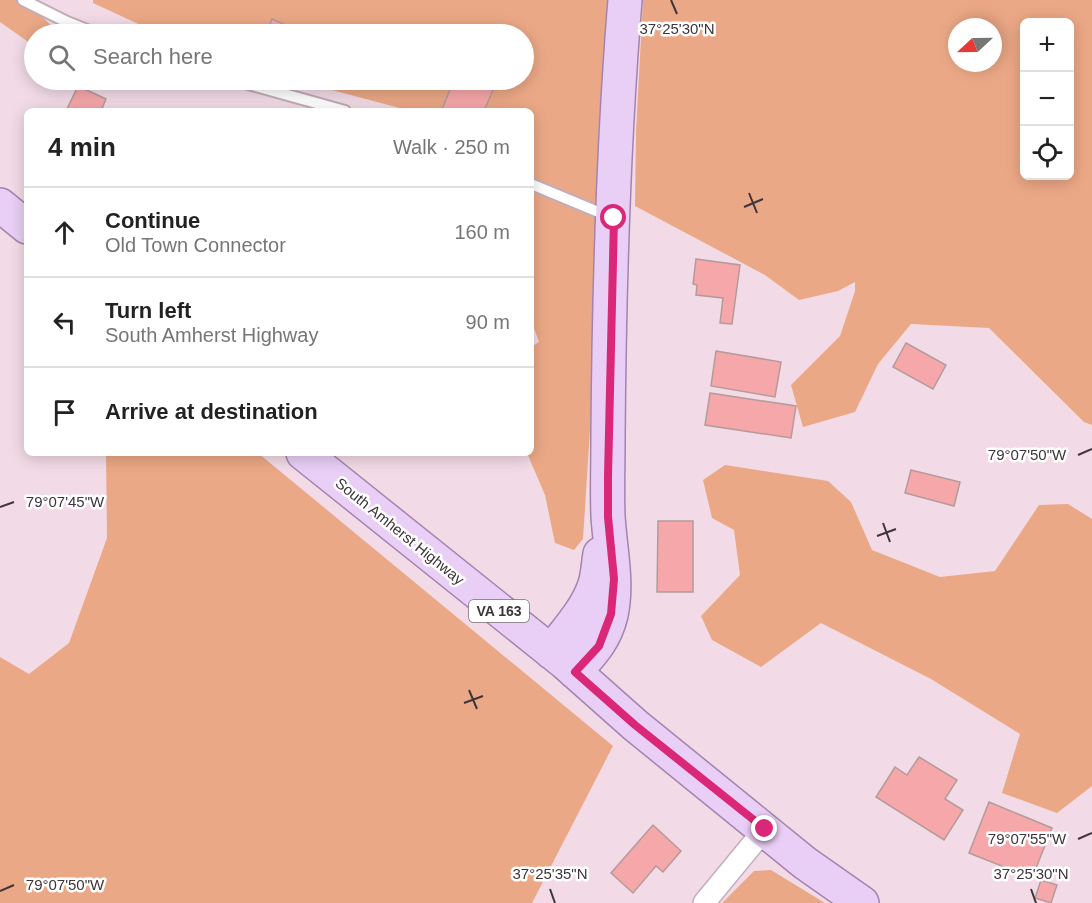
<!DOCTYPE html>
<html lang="en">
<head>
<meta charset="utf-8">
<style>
  body { margin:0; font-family:Helvetica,sans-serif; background:#f6f6f6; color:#222 }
  .controls { position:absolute; right:18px; top:18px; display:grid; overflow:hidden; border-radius:9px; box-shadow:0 3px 15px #0003 }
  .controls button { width:54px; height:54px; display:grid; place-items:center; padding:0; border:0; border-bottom:2px solid #e0e0e0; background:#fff; color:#222; font:30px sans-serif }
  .compass { position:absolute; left:948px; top:18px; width:54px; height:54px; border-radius:50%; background:#fff; box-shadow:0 3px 15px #0003; rotate:248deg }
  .stop { position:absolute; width:18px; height:18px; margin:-14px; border:4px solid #db2777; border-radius:50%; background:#fff }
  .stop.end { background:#db2777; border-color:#fff; box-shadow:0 2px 6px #0008 }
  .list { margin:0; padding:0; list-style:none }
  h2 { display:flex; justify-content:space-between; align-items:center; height:78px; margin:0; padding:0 24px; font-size:26px }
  h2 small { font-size:20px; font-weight:400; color:#767676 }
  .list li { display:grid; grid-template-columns:39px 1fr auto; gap:18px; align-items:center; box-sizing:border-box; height:90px; padding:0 24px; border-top:2px solid #e0e0e0 }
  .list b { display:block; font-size:22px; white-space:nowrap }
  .list p { margin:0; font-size:20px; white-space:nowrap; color:#767676 }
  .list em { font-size:20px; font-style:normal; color:#767676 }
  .icon { flex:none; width:33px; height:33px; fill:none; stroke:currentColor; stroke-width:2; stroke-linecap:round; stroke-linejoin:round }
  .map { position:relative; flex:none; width:1092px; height:903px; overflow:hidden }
  .search { position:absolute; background:#fff; box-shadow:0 3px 15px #0003; left:24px; top:24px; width:510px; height:66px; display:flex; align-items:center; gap:15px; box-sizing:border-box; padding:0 21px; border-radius:33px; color:#767676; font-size:22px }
  .panel { position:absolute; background:#fff; box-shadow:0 3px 15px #0003; left:24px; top:108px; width:510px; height:348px; border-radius:9px }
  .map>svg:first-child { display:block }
</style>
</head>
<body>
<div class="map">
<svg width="1092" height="903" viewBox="0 0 1092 903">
  <rect width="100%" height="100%" fill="#f2dbe6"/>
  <path fill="#eba886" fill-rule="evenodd" d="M0,0H25L60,34H34V46L0,22Z
    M93,0H608L599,123L594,368L583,539L574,550L555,543L545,495L527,453H531V347L539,342L531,320V111H411L294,80H524V34H160L93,3Z
    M643,0H1092V425L1084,422L989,328L911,324L878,364L855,412L803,427L791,385L840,336L855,291V282L838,291L799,300L765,275L635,206L636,131ZM1070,22V176H1024V22ZM957,27H993V63H957Z
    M106,453H258L613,746L532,903H0V657L29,674L69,643L107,538Z
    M725,465L828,481L851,502L872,550L940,577L995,571L1039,505L1068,504L1092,519V786L1057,813L1002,793L1020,734L931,679L821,623L761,667L712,640L701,616L740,575L734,530L712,518L703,480Z
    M771,870L825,903H722L754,871Z"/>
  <path fill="#f6a7a9" stroke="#b39b9b" stroke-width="1.5" d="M272,19L306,34H266Z
    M454,80H488L496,83L484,111H447L442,109Z
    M78,86L106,99L101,111H66Z
    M696,259L740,265L732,324L720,323L723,298L696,295L697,285L693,284Z
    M906,343L946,365L933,389L893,367Z
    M716,351L781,362L775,397L711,386Z
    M710,393L796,406L791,438L705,425Z
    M911,470L960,482L954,506L905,493Z
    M658,521H693V592H657Z
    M919,757L957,780L945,799L963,810L944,840L876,797L895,767L907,775Z
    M989,802L1052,828L1032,878L969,853Z
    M653,825L681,851L663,872L656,866L633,893L611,873Z
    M1041,880L1057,885L1051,903L1035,898Z"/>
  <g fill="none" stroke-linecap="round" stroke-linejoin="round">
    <defs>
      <path id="lane" d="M23,0L67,22L97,34
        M234,80L345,111
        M531,184L608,216"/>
      <path id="street" d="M704,903L765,829"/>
      <path id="primary" d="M0,205L27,227
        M303,453L564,662L635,725L805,863L862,903
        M551,652C566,631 585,612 594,587C598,577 598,565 600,554
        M575,672C592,653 605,640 611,615C618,583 610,549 608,516C607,490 608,465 608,439C609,293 613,146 625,0"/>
    </defs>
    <use href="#lane" stroke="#c3adb8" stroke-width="14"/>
    <use href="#street" stroke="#c3adb8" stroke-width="24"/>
    <use href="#primary" stroke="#a483af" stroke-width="36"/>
    <use href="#lane" stroke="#fff" stroke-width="10"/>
    <use href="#street" stroke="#fff" stroke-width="21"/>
    <use href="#primary" stroke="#e9cef5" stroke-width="33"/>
  </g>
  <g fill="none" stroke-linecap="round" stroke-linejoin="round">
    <path stroke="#db2777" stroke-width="8" d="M614,218L608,476V517L614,579L611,614L599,646L575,672L635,725L765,829"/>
  </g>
  <path fill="none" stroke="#3e3539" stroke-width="2" d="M671,0L677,14M749,193L757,213M744,207L763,199M1078,455L1092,449M0,507L14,502M883,523L890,542M877,536L896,529M469,690L477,709M464,703L483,696M1078,839L1092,833M550,889L555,903M1031,889L1036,903M0,891L14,885"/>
  <g text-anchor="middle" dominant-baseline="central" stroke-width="5" stroke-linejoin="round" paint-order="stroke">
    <rect fill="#fff" stroke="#787274" stroke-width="1.5" x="469" y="600" width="60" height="22" rx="4.5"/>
    <g font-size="14" font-weight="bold" fill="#3e3539">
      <text x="499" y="611">VA 163</text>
    </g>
    <g font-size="15" fill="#3e3539" stroke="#fff">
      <text transform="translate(400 531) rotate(39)">South Amherst Highway</text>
    </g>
  </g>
  <g font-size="15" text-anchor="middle" fill="#3e3539" stroke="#fff" stroke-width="5" stroke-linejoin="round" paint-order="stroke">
    <text x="677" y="34">37°25'30"N</text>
    <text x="1027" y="460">79°07'50"W</text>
    <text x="65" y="507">79°07'45"W</text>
    <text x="1027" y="844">79°07'55"W</text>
    <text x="550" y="879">37°25'35"N</text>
    <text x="1031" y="879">37°25'30"N</text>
    <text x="65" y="890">79°07'50"W</text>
  </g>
</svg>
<div class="controls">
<button>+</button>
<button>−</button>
<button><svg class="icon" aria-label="locate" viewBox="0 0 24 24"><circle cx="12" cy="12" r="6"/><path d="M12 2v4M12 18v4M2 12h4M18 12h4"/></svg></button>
</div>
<svg class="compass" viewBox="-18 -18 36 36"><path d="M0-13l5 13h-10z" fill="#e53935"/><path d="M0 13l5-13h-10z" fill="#767676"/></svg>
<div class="stop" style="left:614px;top:218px"></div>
<div class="stop end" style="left:765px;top:829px"></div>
<div class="search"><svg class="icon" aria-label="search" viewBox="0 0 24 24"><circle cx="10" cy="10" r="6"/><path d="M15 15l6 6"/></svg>Search here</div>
<section class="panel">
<h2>4 min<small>Walk · 250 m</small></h2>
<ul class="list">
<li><svg class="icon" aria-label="ahead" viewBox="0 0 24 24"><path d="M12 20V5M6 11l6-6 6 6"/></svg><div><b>Continue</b><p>Old Town Connector</p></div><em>160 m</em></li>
<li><svg class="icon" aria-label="left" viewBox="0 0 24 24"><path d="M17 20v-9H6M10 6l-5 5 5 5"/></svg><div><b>Turn left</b><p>South Amherst Highway</p></div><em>90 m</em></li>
<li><svg class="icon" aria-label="arrive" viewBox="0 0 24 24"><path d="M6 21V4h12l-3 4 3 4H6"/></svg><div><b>Arrive at destination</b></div></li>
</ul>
</section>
</div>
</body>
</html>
